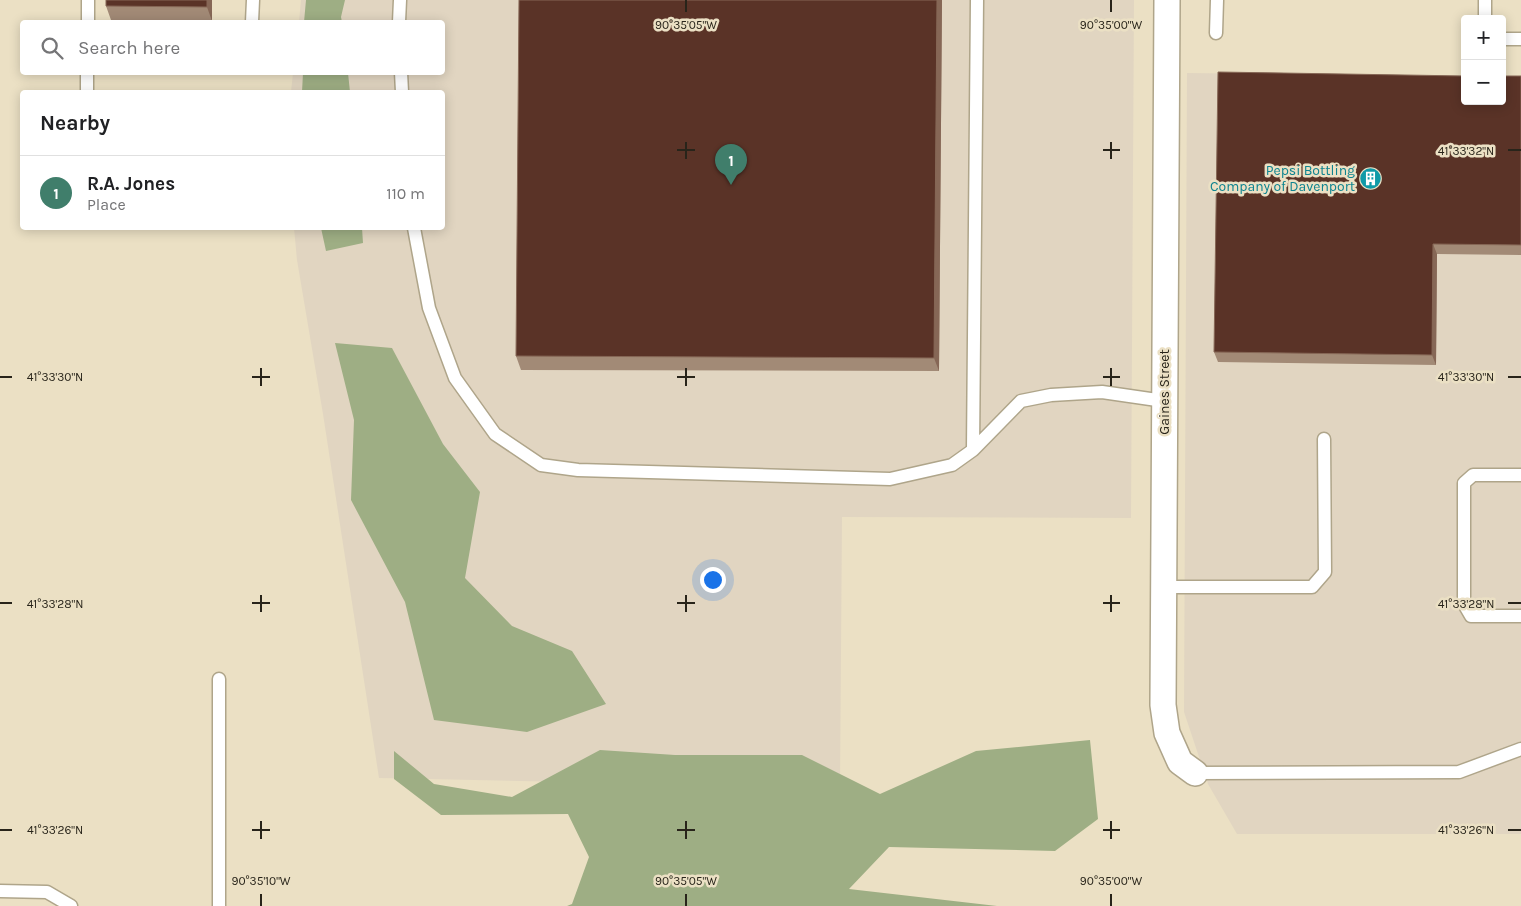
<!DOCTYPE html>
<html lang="en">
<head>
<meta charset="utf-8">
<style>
  body { margin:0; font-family:Karla,sans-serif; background:#f6f6f6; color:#202124 }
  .controls { position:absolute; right:15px; top:15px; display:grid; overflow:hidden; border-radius:5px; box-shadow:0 2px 12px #0003 }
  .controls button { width:45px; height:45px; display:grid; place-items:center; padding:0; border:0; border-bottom:1px solid #e0e0e0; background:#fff; color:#202124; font:25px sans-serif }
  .you { position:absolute; left:712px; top:579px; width:18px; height:18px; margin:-12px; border:4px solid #fff; border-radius:50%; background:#1a73e8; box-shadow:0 0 0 8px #1a73e833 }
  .badge { display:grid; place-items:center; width:32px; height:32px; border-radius:50%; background:#407e6b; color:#fff; font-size:16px; font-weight:700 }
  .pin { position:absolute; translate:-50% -41px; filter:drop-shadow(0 1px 2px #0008) }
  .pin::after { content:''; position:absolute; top:26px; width:18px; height:15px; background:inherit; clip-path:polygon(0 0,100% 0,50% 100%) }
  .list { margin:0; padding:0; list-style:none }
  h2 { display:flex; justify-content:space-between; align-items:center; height:65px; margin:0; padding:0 20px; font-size:21px }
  h2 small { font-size:16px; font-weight:400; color:#757577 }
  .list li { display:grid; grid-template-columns:32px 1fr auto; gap:15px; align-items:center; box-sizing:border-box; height:75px; padding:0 20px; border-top:1px solid #e0e0e0 }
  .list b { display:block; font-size:19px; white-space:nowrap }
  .list p { margin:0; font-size:16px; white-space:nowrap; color:#757577 }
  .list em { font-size:16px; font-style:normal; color:#757577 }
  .icon { flex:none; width:28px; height:28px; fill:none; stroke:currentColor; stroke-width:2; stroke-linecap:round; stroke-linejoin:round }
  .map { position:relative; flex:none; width:1521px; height:906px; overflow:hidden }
  .search { position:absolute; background:#fff; box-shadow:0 2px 12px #0003; left:20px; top:20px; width:425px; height:55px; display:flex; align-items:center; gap:12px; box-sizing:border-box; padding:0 18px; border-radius:5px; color:#757577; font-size:19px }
  .panel { position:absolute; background:#fff; box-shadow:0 2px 12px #0003; left:20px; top:90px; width:425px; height:140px; border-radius:5px }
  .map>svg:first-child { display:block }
</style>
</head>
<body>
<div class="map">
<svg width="1521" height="906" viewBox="0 0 1521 906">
  <rect width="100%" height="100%" fill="#ebe0c4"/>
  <path fill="#e1d5c1" d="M301,0H1134L1131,518L842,517L840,788L379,778L323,414L297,260L294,228H442V92H291L293,73L442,72V22H299Z
    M1187,73L1465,76V101H1502V76H1521V834H1237L1208,784L1184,712Z"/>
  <path fill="#9eae84" d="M306,0H345L341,17L342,22H304Z
    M303,73H348L350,92H302Z
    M321,228H362L363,243L326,251Z
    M335,343L392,348L443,444L480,492L465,578L512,626L572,651L606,704L527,732L434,720L405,602L351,500L354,420Z
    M1090,740L1098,819L1055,851L889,847L849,889L997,906H567L572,904L589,857L568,814L441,815L394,779V751L434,784L512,797L600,750L675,755H802L880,794L976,751Z"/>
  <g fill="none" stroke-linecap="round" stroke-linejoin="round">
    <defs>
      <path id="lane" d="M1485,0V19
        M88,22V0
        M252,22L253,0
        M399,22L400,0
        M1216,33L1217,0
        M1502,39H1521
        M87,72V92
        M401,72L402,92
        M414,228L429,308L455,378L495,434L541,465L578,470L890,479L952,465L973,450L1021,401L1051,395L1102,392L1164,401
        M973,450L977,0
        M1521,475H1473L1464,483V604L1471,616H1521
        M1163,587H1312L1325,572L1324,439
        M219,679V906
        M1195,773L1459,772L1521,749
        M0,891L47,892L71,906"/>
      <path id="street" d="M1167,0L1163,705L1167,733L1180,762L1195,773"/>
    </defs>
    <use href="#lane" stroke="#afa58a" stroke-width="15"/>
    <use href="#street" stroke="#afa58a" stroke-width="28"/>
    <use href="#lane" stroke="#fff" stroke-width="12"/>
    <use href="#street" stroke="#fff" stroke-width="25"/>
  </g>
  <path fill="#a28a76" d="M106,0H212V21L111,20L106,6Z
    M942,0L939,371L521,370L516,356Z
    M1521,76V255L1437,254L1436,365L1218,362L1214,352Z"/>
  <path fill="#866756" d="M207,0H212V21L207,7Z
    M937,0H942L939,371L934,358Z
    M1433,244L1437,254L1436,365L1432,355Z"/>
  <path fill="#5a3327" stroke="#866756" d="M106,0H207V7L106,6Z
    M519,0H937L934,358L516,356Z
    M1218,72L1465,76V101H1502V76H1521V245L1433,244L1432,355L1214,352Z"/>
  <path fill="none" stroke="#28241a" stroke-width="2" d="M686,0V12M1111,0V12M686,142V159M1111,142V159M677,150H695M1103,150H1120M1508,150H1521M261,368V386M686,368V386M1111,368V386M0,377H12M252,377H270M677,377H695M1103,377H1120M1508,377H1521M261,595V612M686,595V612M1111,595V612M0,603H12M252,603H270M677,603H695M1103,603H1120M1508,603H1521M261,821V839M686,821V839M1111,821V839M0,830H12M252,830H270M677,830H695M1103,830H1120M1508,830H1521M261,894V906M686,894V906M1111,894V906"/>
  <defs>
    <symbol id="building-disc" viewBox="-11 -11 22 22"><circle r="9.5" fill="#0f9aa8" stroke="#ebe0c4"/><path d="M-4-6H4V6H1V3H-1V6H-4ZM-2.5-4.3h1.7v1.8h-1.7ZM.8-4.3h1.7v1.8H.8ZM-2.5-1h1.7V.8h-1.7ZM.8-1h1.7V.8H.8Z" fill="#fff"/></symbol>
  </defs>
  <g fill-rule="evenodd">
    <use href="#building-disc" x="1358" y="166" width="25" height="25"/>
  </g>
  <g text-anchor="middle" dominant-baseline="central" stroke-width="5" stroke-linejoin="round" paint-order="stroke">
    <g font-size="14" fill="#0d838f" stroke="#ebe0c4" text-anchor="end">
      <text x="1355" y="170">Pepsi Bottling<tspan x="1355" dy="16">Company of Davenport</tspan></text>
    </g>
    <g font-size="14" fill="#28241a" stroke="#ebe0c4">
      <text transform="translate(1164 392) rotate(-90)">Gaines Street</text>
    </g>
  </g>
  <g font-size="12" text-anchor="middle" fill="#28241a" stroke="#ebe0c4" stroke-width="5" stroke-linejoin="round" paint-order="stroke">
    <text x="686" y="29">90°35'05"W</text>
    <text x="1111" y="29">90°35'00"W</text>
    <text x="1466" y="155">41°33'32"N</text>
    <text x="55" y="381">41°33'30"N</text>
    <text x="1466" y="381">41°33'30"N</text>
    <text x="55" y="608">41°33'28"N</text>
    <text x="1466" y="608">41°33'28"N</text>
    <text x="55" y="834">41°33'26"N</text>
    <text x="1466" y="834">41°33'26"N</text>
    <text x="261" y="885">90°35'10"W</text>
    <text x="686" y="885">90°35'05"W</text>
    <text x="1111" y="885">90°35'00"W</text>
  </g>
</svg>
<div class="controls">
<button>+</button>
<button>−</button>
</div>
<div class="you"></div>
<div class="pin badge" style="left:731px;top:185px">1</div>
<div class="search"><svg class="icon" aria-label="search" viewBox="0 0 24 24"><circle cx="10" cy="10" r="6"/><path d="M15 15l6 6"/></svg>Search here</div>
<section class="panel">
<h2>Nearby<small></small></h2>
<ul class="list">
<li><span class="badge">1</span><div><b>R.A. Jones</b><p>Place</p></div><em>110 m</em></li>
</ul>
</section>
</div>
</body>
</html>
